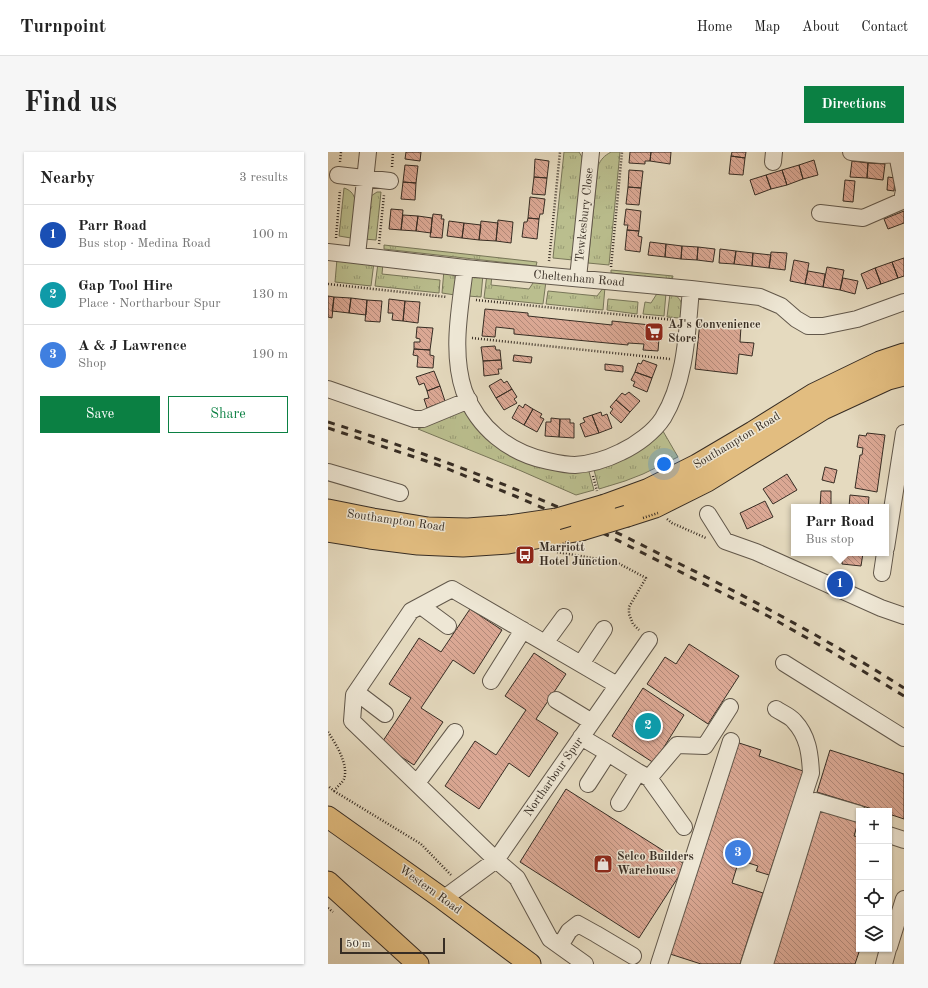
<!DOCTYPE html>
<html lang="en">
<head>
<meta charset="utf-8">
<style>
  body { margin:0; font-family:"Old Standard TT",serif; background:#f6f6f6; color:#222 }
  .controls { position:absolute; right:12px; bottom:12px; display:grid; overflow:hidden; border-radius:0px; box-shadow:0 1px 3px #0004 }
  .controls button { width:36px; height:36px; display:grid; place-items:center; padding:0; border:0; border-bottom:1px solid #e0e0e0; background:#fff; color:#222; font:20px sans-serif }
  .scale { position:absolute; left:12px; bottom:10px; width:105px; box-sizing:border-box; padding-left:4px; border:2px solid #372d24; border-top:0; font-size:11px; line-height:14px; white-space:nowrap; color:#372d24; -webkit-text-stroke:3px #eee7d5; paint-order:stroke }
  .you { position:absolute; left:336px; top:312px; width:14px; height:14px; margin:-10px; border:3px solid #fff; border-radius:50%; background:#1a73e8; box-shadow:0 0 0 6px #1a73e833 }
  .badge { display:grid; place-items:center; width:26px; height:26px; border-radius:50%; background:#0b8043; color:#fff; font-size:13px; font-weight:700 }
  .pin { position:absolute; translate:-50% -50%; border:2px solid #fff; box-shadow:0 1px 4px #0006 }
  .popup { position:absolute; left:463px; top:352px; width:98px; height:52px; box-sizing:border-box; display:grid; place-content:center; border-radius:0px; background:#fff; filter:drop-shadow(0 1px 3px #0005); font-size:13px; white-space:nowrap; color:#767676 }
  .popup b { font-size:15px; color:#222 }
  .popup::after { content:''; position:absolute; left:50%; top:100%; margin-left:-8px; border:8px solid transparent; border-top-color:#fff }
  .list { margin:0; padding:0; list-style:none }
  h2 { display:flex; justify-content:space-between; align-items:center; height:52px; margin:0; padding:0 16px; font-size:17px }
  h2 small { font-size:13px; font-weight:400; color:#767676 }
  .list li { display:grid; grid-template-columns:26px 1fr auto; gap:12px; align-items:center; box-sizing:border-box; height:60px; padding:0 16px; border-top:1px solid #e0e0e0 }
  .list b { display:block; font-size:15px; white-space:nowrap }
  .list p { margin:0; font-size:13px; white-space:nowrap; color:#767676 }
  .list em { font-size:13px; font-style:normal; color:#767676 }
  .actions { display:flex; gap:8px; padding:12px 16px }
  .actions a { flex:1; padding:9px 0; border:1px solid #0b8043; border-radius:0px; text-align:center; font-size:14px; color:#0b8043 }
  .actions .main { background:#0b8043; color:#fff }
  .icon { flex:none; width:22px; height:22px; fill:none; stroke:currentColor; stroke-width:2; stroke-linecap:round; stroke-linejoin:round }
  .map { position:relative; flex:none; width:576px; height:812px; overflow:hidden; border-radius:0px }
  header { display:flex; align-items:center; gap:24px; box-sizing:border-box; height:56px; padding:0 20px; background:#fff; border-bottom:1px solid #e0e0e0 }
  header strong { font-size:19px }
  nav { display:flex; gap:22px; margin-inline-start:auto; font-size:14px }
  .intro { display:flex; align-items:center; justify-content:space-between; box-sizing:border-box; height:96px; padding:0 24px }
  h1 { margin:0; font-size:28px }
  .button { padding:10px 18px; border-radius:0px; background:#0b8043; color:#fff; font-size:14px; font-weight:700 }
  main { display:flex; gap:24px; padding:0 24px }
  aside { flex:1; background:#fff; border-radius:0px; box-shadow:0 1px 3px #0004 }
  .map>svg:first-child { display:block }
</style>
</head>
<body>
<header>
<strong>Turnpoint</strong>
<nav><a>Home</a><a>Map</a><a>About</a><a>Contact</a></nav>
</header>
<div class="intro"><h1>Find us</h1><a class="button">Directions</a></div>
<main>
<aside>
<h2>Nearby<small>3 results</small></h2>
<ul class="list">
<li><span class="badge" style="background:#1a4fb4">1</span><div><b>Parr Road</b><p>Bus stop · Medina Road</p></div><em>100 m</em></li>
<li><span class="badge" style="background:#0f9aa8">2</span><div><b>Gap Tool Hire</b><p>Place · Northarbour Spur</p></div><em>130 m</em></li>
<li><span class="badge" style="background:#3f7fe0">3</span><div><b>A &amp; J Lawrence</b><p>Shop</p></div><em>190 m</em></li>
</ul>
<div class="actions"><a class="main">Save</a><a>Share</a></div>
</aside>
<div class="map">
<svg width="576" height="812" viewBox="0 0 576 812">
  <defs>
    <pattern id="grass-tufts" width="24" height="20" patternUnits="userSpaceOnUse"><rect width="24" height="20" fill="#babe8e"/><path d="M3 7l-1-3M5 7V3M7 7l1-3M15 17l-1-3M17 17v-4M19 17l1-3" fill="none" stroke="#989b74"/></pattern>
    <pattern id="building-back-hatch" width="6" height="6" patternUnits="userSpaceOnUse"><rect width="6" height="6" fill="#dba894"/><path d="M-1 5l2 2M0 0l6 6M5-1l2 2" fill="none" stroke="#b28979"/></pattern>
  </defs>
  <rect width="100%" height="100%" fill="#e5dabf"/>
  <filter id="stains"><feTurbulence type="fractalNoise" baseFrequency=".005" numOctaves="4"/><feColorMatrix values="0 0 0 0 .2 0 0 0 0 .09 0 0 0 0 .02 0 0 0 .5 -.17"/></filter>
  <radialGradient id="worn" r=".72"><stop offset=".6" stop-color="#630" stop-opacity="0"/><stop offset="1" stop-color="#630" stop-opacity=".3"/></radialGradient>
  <path fill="url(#grass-tufts)" stroke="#787659" d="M236,0H251L254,5L255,12L245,108L225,106Z
    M283,0H292L281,113L260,111L270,14C273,7 276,4 283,0Z
    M16,36C22,38 25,41 27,47L23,86L11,84Z
    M49,40H53L48,88L36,87L43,44Z
    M56,93L209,110L208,114L56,97Z
    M9,107L46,110L43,134L7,130Z
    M50,111H55L54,122L112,128L111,141L47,134Z
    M116,118C131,123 128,129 127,143L114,141Z
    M283,118L345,124L344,128L283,121Z
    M155,122L153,145L140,144C142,131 139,123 155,122Z
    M159,122L164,123L163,133L201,137L207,128L218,129L215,152L156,146Z
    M276,135H277L275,158L218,152L220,139L269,144Z
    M330,140L338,141L336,164L315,162L317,150L323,151Z
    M342,142C356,145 354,154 352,166L339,165Z
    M280,147L310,150L309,162L279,158Z
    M137,257L157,282L260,316L266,338L248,343L191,318L90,277Z
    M332,274L350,305L315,322L297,329L271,337L265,314Z"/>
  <path fill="url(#building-back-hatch)" stroke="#372d24" d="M78,0H93L92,9L77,7Z
    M302,0H323L322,9H317V12L301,11Z
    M323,0H343L342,12L322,9Z
    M404,0H418L417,6L403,4Z
    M403,4L417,6L415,23L401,22Z
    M207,7L221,9L219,26L206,25Z
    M486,8L490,23L475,27L471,13Z
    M524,9L540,11L539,26L522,25Z
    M540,11L557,12L555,28L539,26Z
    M77,13L90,14L88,31L75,30Z
    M471,13L475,27L459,33L454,18Z
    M301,18L315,19L313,36L300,35Z
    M454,18L459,33L443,37L438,23Z
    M438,23L443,37L427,43L422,28Z
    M206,25L219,26L217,43L204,42Z
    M560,25L567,26L566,39L559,38Z
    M517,28L527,29L525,50L515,49Z
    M75,30L88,31L87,48L73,47Z
    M300,35L313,36L311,53L298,52Z
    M202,45L217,47L215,62H212L211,67L200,66Z
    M63,57L75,58L73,78L61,77Z
    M298,57L313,59L311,79L299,78L300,73H296Z
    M576,59V71L560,77L556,67Z
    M105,62L114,63L113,67H116L114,86L102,85Z
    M75,63L90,64L88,79L73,78Z
    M90,64L104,66L103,81L88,79Z
    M200,66L211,67L209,87L194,85L196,70H199Z
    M170,68L185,70L183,91L168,89Z
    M121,69L136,71L134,86L119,84Z
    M153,69L170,71L168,89L151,88Z
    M136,71L153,73L151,88L134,86Z
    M299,78L311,79L310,84L314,85L312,100L297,98Z
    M322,90L338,92L337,105L320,103Z
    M338,92L354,94L353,107L337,105Z
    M354,94L370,95L369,108L353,107Z
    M370,95L387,97L385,110L369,108Z
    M392,97L408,99L406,112L391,111Z
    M408,99L425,101L424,114L406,112Z
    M443,100L459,101L457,118L441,116Z
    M425,101L443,103L441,116L424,114Z
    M576,106V124L570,126L564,110Z
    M466,108L481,111L477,132L462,129Z
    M564,110L570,126L553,132L547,116Z
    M499,115L516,118L512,138L495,135Z
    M547,116L553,132L539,137L533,122Z
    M480,119L497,122L495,135L477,132Z
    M515,126L530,129L527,142L512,138Z
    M0,144L6,145L4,166L0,165Z
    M6,145L23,146L21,161L4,159Z
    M23,146L39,148L38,163L21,161Z
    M61,147L77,149L75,169L64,168L65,161H60Z
    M39,148L54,149L52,170L37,169Z
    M77,149L92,150L90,171L75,169Z
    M157,157L200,161V164L284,173V169L332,174L330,199L315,198L316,192L300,191V193L186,182V177L168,175L167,185L154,184Z
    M372,170L413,174L412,190L426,191L424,204L411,202L409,222L367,217Z
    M89,175L105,176L102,198L86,197V190H92V187L88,186Z
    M167,194L168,198H172L173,208L155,209L153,195Z
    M86,197L102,198V203L106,204L105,216L89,215L90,204L85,203Z
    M186,203L204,205L203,211L185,209Z
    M173,208L174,217H170L171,222L156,224L155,209Z
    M315,208L329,213L324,226L307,220L310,211L313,212Z
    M277,212L295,214V220L277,218Z
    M106,219L112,234L99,239L96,231L91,233L88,225Z
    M307,220L324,226L319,240L305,234L307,230L303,228Z
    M173,227L176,231L179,229L184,237L168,246L161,234Z
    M112,234L117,249L99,256L96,247L101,246L99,239Z
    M184,237L189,245L186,247L189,251L176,258L168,246Z
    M301,240L312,249L302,260L288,248L294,241L297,243Z
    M288,248L302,260L293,271L282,261L285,257L282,255Z
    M197,252L205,257L196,273L184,266L191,253L195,256Z
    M205,257L214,262L212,265L216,267L209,280L196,273Z
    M273,260L274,264L279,262L284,276L271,281L264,263Z
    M264,263L271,281L257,285L252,272L257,270L255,266Z
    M223,266L232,267L231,285L217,284L218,270H223Z
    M232,267H242V271H246V286L231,285Z
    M539,281L557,283L549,340L527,336L532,303H534L535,296L529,295L531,283L538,284Z
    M497,315L509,318L506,331L494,328Z
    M459,322L469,338L445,352L435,337Z
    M493,339H503V355H492Z
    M522,343L541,345L540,355H521Z
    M437,349L445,365L419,377L412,361Z
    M515,401H535L533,414L514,412Z
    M142,457L174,478L146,522L125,508L93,556L115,570L86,613L53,592L83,546L61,532L91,486L113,500Z
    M361,492L411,524L380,572L319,532L337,505L348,512Z
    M206,501L238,522L208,567L230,581L201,625L181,611L151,657L117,634L147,589L168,603L198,558L177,544Z
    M315,536L356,563L326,611L284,584Z
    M408,590L433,598L431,604L478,620L454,695L451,693L441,723L428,719L430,714L411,708L404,731L435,741L412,812H373L339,801Z
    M502,598L576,622V667L561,662V659H551L489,640Z
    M238,637L358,713L311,786L192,710Z
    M493,655L531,667L526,684L531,685V797H532L527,812H444Z"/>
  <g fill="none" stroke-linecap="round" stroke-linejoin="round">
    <defs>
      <path id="minor" d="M523,0C536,1 559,6 571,0
        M445,10L446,0
        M10,23L62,29
        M492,61L535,66L574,49L576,38L569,2
        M0,100L137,116L363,137L432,145L453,154L468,167L480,174H495L529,167L576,150
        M29,103L40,0
        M137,116C132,156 123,200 136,239C150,276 181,301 220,309C229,311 238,313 247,313C262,312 279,307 293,300C308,293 326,280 335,266C358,228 359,181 363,137
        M250,126L263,0
        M0,237L86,267H95L141,248
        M0,320L72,341
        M380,362L397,389L428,400L553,456L576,464
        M558,396L576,281
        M554,421L557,401
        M93,454L120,474
        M217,491L236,465
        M456,511L576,586
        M253,512L276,477
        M163,529L195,478
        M28,540L57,562
        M228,548L264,570
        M253,585L280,601L310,620L321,626L349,593L377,594L402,555
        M321,626L356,675
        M89,631L127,580
        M260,632L280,601
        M291,651L310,620
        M561,683L576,688
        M115,747L168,708L321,488
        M232,794L241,779L250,772L268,782L305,804
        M561,795L576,747
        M257,812L222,787L189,726L168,708L24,569L26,543L83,459L124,437L289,533
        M331,812L403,589
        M421,812L483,621C482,601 480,584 466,569C462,564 454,561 448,557
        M437,812L487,649L531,662
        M556,812L560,797"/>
      <path id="major" d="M277,353L321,337L369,313L425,280L486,242L552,210L576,202
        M0,358L45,367L100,376L140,377L180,374L229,367
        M299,364L327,355L379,329L495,257L560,227L576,223
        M0,379L42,386L90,392L135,394L180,391L253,378
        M0,665L115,747L202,812
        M0,730L90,812"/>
    </defs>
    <use href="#minor" stroke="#62584b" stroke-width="18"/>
    <use href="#major" stroke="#372d24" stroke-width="23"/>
    <path stroke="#372d24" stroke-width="2.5" stroke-dasharray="1 2" stroke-linecap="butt" d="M12,10L13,0
      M64,15L65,0
      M8,86L12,38
      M51,92L56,43
      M221,109L232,0
      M283,115L294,0
      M0,132L119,145
      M148,148L346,168
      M144,186L342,207
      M265,324L269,339
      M339,367L344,371L378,386
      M229,400L288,410L318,426L301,455V462L305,472L311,478
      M0,580C8,592 21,613 16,627C14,631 9,635 6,639L0,634
      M6,639L93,692L123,723
      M0,756L5,760"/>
    <use href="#minor" stroke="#eee7d5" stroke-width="16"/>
    <use href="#major" stroke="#e2bd80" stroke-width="21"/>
    <path stroke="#372d24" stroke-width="3" stroke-dasharray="7 7" stroke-linecap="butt" d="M0,270C97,300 191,337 283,378C307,389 329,401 352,412C429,450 504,490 576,536
      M0,276L110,313L187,344L281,384L440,464L502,499L576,544"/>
    <defs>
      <path id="major-bridge" d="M229,367L277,353
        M253,378L299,364"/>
    </defs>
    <use href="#major-bridge" stroke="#372d24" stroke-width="23" stroke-linecap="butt"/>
    <path stroke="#372d24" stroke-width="2.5" stroke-dasharray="1 2" stroke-linecap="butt" d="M315,366L330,361
      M232,393L242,389"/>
    <use href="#major-bridge" stroke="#e2bd80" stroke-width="21"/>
  </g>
  <defs>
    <symbol id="supermarket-square" viewBox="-11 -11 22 22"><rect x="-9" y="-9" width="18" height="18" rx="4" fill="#8f2418" stroke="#eee7d5"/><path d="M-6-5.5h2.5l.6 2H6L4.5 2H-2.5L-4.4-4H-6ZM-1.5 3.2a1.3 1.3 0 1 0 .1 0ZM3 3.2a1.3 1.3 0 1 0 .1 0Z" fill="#fff"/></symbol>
    <symbol id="bus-square" viewBox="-11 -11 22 22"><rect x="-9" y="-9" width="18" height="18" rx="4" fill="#8f2418" stroke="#eee7d5"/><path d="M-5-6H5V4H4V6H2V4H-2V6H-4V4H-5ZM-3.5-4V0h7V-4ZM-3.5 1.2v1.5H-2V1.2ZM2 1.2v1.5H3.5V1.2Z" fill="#fff"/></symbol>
    <symbol id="shop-square" viewBox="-11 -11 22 22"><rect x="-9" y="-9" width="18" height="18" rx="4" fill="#8f2418" stroke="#eee7d5"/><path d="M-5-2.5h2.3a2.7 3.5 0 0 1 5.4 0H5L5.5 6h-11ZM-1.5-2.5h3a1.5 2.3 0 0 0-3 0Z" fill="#fff"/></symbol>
  </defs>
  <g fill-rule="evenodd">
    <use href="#supermarket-square" x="315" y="169" width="22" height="22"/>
    <use href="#bus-square" x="186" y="392" width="22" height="22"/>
    <use href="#shop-square" x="264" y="701" width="22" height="22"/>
  </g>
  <g text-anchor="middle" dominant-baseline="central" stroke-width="3" stroke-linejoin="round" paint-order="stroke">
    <g font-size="12" fill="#372d24" stroke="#eee7d5">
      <text transform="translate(257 63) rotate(-84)">Tewkesbury Close</text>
      <text transform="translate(251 127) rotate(5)">Cheltenham Road</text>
      <text transform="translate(409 289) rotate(-31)">Southampton Road</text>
      <text transform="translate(68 369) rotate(8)">Southampton Road</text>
      <text transform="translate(226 625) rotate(-55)">Northarbour Spur</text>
      <text transform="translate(102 738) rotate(36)">Western Road</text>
    </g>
    <g font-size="12" font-weight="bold" fill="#372d24" stroke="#eee7d5" text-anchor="start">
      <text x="340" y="173">AJ's Convenience<tspan x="340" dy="14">Store</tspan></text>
      <text x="211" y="396">Marriott<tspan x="211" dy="14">Hotel Junction</tspan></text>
      <text x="289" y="705">Selco Builders<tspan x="289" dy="14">Warehouse</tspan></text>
    </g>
  </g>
  <rect width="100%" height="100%" filter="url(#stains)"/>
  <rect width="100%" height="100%" fill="url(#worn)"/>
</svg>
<div class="controls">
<button>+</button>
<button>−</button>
<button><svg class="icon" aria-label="locate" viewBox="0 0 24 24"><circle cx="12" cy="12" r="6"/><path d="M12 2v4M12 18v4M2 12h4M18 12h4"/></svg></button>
<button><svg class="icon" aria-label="layers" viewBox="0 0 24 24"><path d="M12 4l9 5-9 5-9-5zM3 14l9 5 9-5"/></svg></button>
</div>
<div class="scale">50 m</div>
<div class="you"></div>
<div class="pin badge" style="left:512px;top:432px;background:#1a4fb4">1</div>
<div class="popup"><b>Parr Road</b>Bus stop</div>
<div class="pin badge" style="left:320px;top:574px;background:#0f9aa8">2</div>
<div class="pin badge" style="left:410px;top:701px;background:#3f7fe0">3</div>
</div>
</main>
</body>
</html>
